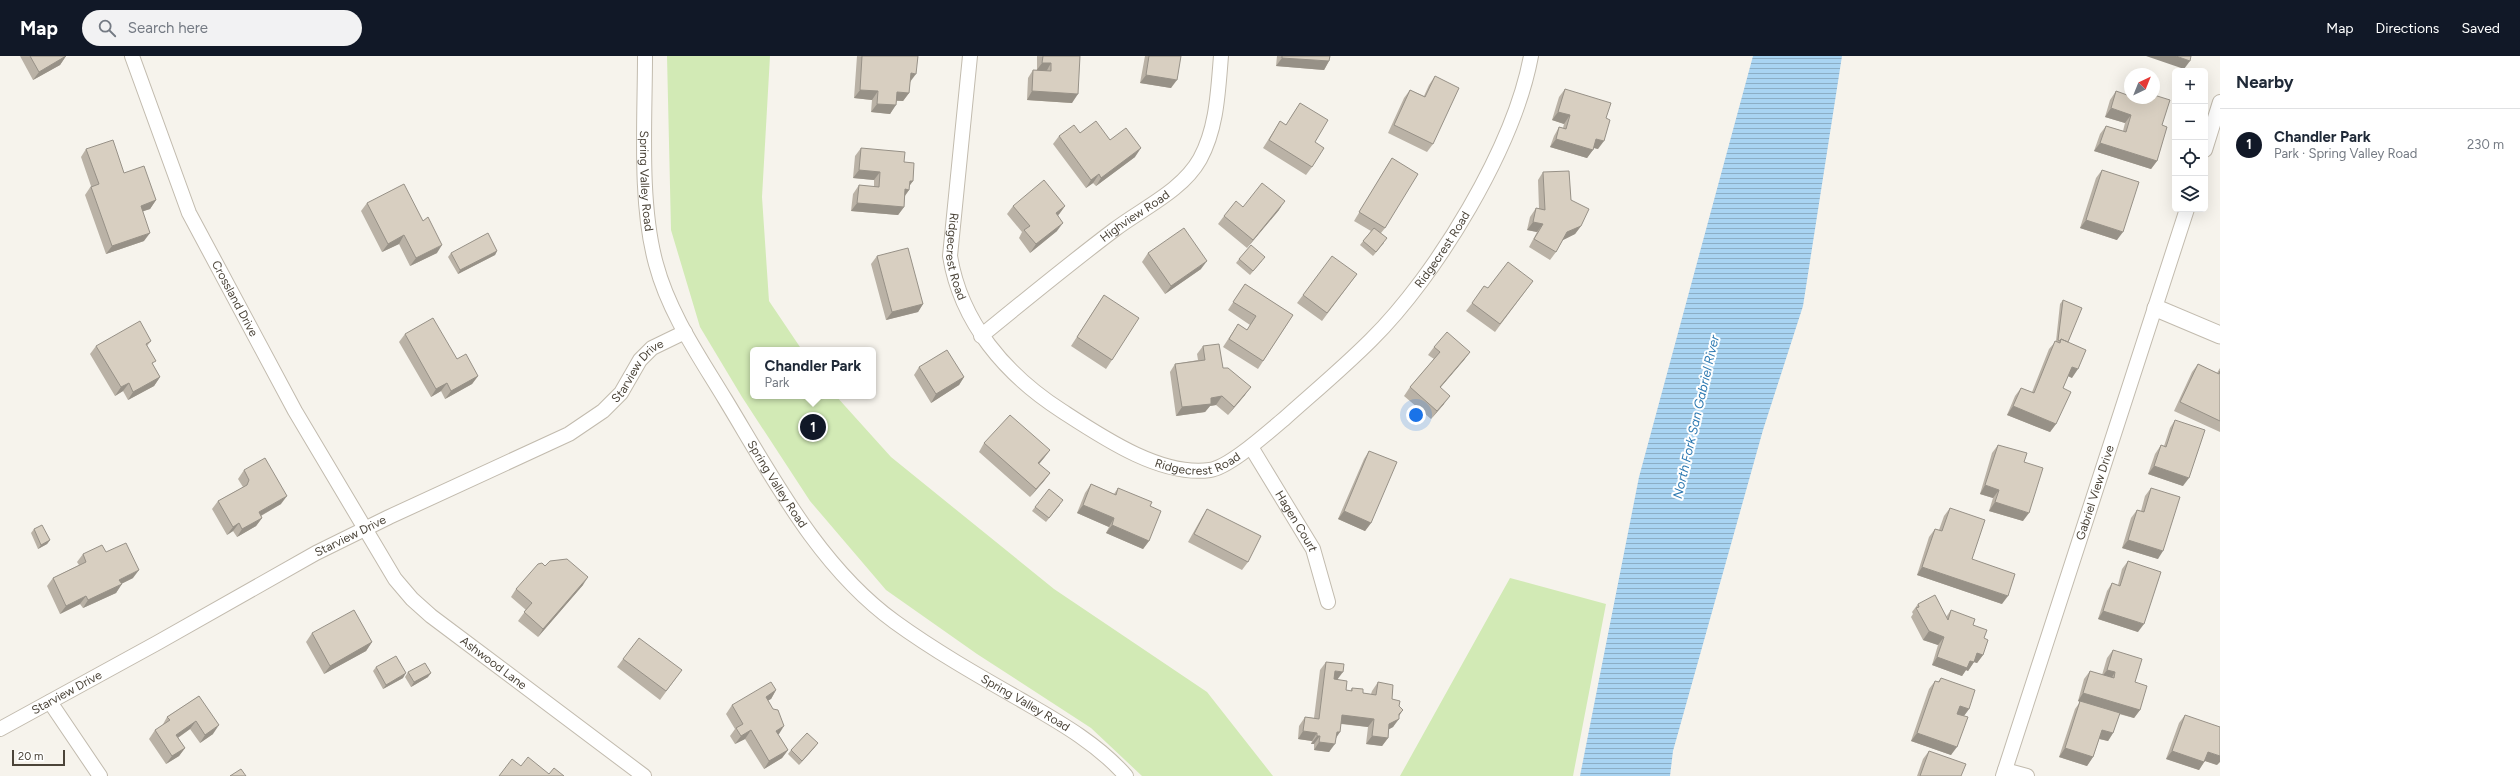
<!DOCTYPE html>
<html lang="en">
<head>
<meta charset="utf-8">
<style>
  body { margin:0; font-family:Figtree,sans-serif; background:#f2f2f3; color:#1f2937 }
  .controls { position:absolute; right:12px; top:12px; display:grid; overflow:hidden; border-radius:6px; box-shadow:0 4px 16px #0002 }
  .controls button { width:36px; height:36px; display:grid; place-items:center; padding:0; border:0; border-bottom:1px solid #e0e1e3; background:#fff; color:#1f2937; font:20px sans-serif }
  .compass { position:absolute; left:2124px; top:12px; width:36px; height:36px; border-radius:50%; background:#fff; box-shadow:0 4px 16px #0002; rotate:43deg }
  .scale { position:absolute; left:12px; bottom:10px; width:53px; box-sizing:border-box; padding-left:4px; border:2px solid #4b4439; border-top:0; font-size:11px; line-height:14px; white-space:nowrap; color:#4b4439; -webkit-text-stroke:3px #fff; paint-order:stroke }
  .you { position:absolute; left:1416px; top:359px; width:14px; height:14px; margin:-10px; border:3px solid #fff; border-radius:50%; background:#1a73e8; box-shadow:0 0 0 6px #1a73e833 }
  .badge { display:grid; place-items:center; width:26px; height:26px; border-radius:50%; background:#111827; color:#fff; font-size:13px; font-weight:700 }
  .pin { position:absolute; translate:-50% -50%; border:2px solid #fff; box-shadow:0 1px 4px #0006 }
  .popup { position:absolute; left:750px; top:291px; width:126px; height:52px; box-sizing:border-box; display:grid; place-content:center; border-radius:6px; background:#fff; filter:drop-shadow(0 1px 3px #0005); font-size:13px; white-space:nowrap; color:#747a83 }
  .popup b { font-size:15px; color:#1f2937 }
  .popup::after { content:''; position:absolute; left:50%; top:100%; margin-left:-8px; border:8px solid transparent; border-top-color:#fff }
  .list { margin:0; padding:0; list-style:none }
  h2 { display:flex; justify-content:space-between; align-items:center; height:52px; margin:0; padding:0 16px; font-size:17px }
  h2 small { font-size:13px; font-weight:400; color:#747a83 }
  .list li { display:grid; grid-template-columns:26px 1fr auto; gap:12px; align-items:center; box-sizing:border-box; height:72px; padding:0 16px; border-top:1px solid #e0e1e3 }
  .list b { display:block; font-size:15px; white-space:nowrap }
  .list p { margin:0; font-size:13px; white-space:nowrap; color:#747a83 }
  .list em { font-size:13px; font-style:normal; color:#747a83 }
  .icon { flex:none; width:22px; height:22px; fill:none; stroke:currentColor; stroke-width:2; stroke-linecap:round; stroke-linejoin:round }
  .map { position:relative; flex:none; width:2220px; height:720px; overflow:hidden }
  header { display:flex; align-items:center; gap:24px; box-sizing:border-box; height:56px; padding:0 20px; background:#111827; color:#fff }
  header strong { font-size:19px }
  nav { display:flex; gap:22px; margin-inline-start:auto; font-size:14px }
  .search { width:280px; height:36px; background:#f2f2f3; display:flex; align-items:center; gap:10px; box-sizing:border-box; padding:0 14px; border-radius:22px; color:#747a83; font-size:15px }
  main { display:flex }
  aside { flex:1; background:#fff }
  .map>svg:first-child { display:block }
</style>
</head>
<body>
<header>
<strong>Map</strong>
<div class="search"><svg class="icon" aria-label="search" viewBox="0 0 24 24"><circle cx="10" cy="10" r="6"/><path d="M15 15l6 6"/></svg>Search here</div>
<nav><a>Map</a><a>Directions</a><a>Saved</a></nav>
</header>
<main>
<div class="map">
<svg width="2220" height="720" viewBox="0 0 2220 720">
  <defs>
    <pattern id="water-rules" width="6" height="5" patternUnits="userSpaceOnUse"><rect width="6" height="5" fill="#a9d4f2"/><path d="M0 2.5h6" fill="none" stroke="#8caec5"/></pattern>
  </defs>
  <rect width="100%" height="100%" fill="#f6f3ec"/>
  <path fill="#d2eab5" d="M667,0H770L762,141L769,245L802,294H753V340H836L891,401L1054,533L1207,636L1273,720H1142L1091,672L977,598L886,534L810,445L742,341L700,271L671,174Z
    M1510,522L1606,548L1573,720H1400Z"/>
  <path fill="url(#water-rules)" d="M1753,0H1842L1803,250L1763,374L1673,695L1670,720H1580L1639,421Z"/>
  <g fill="none" stroke-linecap="round" stroke-linejoin="round">
    <defs>
      <g id="minor">
        <path id="s1" d="M132,0L189,157L295,355L395,523L412,543L431,560L644,720"/>
        <path id="s2" d="M645,0C645,64 639,147 656,208C669,257 699,300 725,343C773,422 819,511 895,566C935,595 979,620 1021,644C1059,666 1097,687 1126,720"/>
        <path id="s3" d="M970,0L950,200C961,267 1006,319 1062,355C1102,381 1161,421 1210,414C1230,411 1268,376 1284,363C1313,337 1343,312 1371,284C1437,219 1514,91 1531,0"/>
        <path d="M2205,94L2220,46"/>
        <path id="s4" d="M981,280C1025,244 1069,208 1114,174C1143,152 1182,135 1200,103C1217,72 1218,35 1221,0"/>
        <path id="s5" d="M1251,391L1313,493L1328,546"/>
        <path d="M50,646L100,720"/>
        <path id="s6" d="M0,673L157,587L316,497L389,461L569,378L603,355L621,337L640,304L652,292L685,276"/>
        <path d="M2005,714L2027,720"/>
        <path id="s7" d="M2003,720L2187,153"/>
      </g>
      <path id="tertiary" d="M2156,252L2220,279"/>
    </defs>
    <use href="#minor" stroke="#c2bbae" stroke-width="16"/>
    <use href="#tertiary" stroke="#c2bbae" stroke-width="19"/>
    <use href="#minor" stroke="#fff" stroke-width="14"/>
    <use href="#tertiary" stroke="#fff" stroke-width="17"/>
  </g>
  <path fill="#bab2a6" d="M20,0H66L60,9L33,24Z
    M857,0H918L910,26L909,37L903,45H897L890,58L871,56L872,44L854,42Z
    M1037,0H1080L1072,47L1027,44L1028,22L1033,14H1037Z
    M1145,0H1181L1171,32L1140,27Z
    M1277,0H1330L1329,5L1324,14L1276,10Z
    M1435,20L1433,88L1427,96L1388,77L1404,42L1410,34L1424,40L1429,29Z
    M1565,33L1598,93L1594,92L1587,102L1550,91L1554,80L1559,71L1563,72L1564,68L1552,64L1559,41Z
    M2116,35L2162,69L2157,105L2151,113L2094,95L2100,78L2106,70L2123,75L2125,67L2105,61L2110,44Z
    M1300,47L1315,86L1312,111L1306,119L1263,92L1280,65L1286,69Z
    M1080,77L1110,84L1135,101L1096,130L1093,127L1086,132L1053,88L1059,80Z
    M861,92L904,106L913,125L909,130V134L905,140L904,151L898,159L851,155L853,138L859,129L874,131V124L853,122L855,100Z
    M86,93L124,117L156,144L150,153L143,155L144,185L106,198L85,139L91,130L81,101Z
    M1392,102L1385,172L1381,177L1384,187L1373,200L1360,189L1371,175L1354,165L1387,110Z
    M2102,114L2117,184L2080,172L2096,122Z
    M1543,116L1571,144L1581,170L1575,178L1563,184L1556,196L1550,204L1529,191L1537,176L1527,174L1530,161L1536,152L1539,153L1538,124Z
    M367,147L437,197L410,210L399,188L382,196L361,155Z
    M1013,150H1065L1058,160L1057,175L1030,197L1019,182L1022,176L1007,158Z
    M1243,151L1279,154L1247,192L1218,168L1224,160Z
    M497,195L495,199L458,218L448,201L451,197Z
    M1148,197L1201,213L1165,238L1142,206Z
    M877,200L923,248L918,256L886,264L871,208Z
    M1239,203L1262,205L1250,219L1236,207Z
    M1357,218L1322,265L1297,247L1303,239Z
    M1533,225L1495,276L1466,255L1472,247L1488,232Z
    M1245,228L1293,259L1258,313L1223,291L1238,268L1247,274L1250,269L1228,254Z
    M1104,239L1112,304L1106,313L1071,290Z
    M2063,244L2072,322L2068,320L2063,332L2056,368L2050,376L2007,359L2015,340L2021,332L2032,336L2049,293L2056,285L2060,248Z
    M405,278L457,303L478,320L472,328L445,343L441,335L431,341L399,286Z
    M151,285L147,290L153,309L160,321L154,330L128,344L123,335L115,340L90,298L96,290Z
    M1203,290L1223,312L1245,339L1228,359L1216,349L1210,350L1205,356L1176,360L1170,316L1175,308L1198,304L1197,298Z
    M1434,291L1470,296L1464,304L1440,332L1444,348L1431,363L1404,340L1410,331L1434,303L1428,299Z
    M2198,308L2217,317L2220,312V376L2174,355L2192,316Z
    M919,311L964,321L959,329L931,347L914,319Z
    M2175,364L2183,430L2148,418L2155,398L2161,389L2164,390L2170,372Z
    M984,387L1050,394L1039,408L1050,417L1044,425L1030,441L979,396Z
    M1998,389L2024,406L2023,465L1989,455L1993,442L1980,438L1992,397Z
    M1369,395L1371,467L1365,475L1338,463L1364,403Z
    M244,414L281,448L261,460L262,462L256,470L237,481L233,475L227,479L212,453L218,445L243,431L238,423Z
    M1091,428L1114,438L1118,432L1150,450L1149,485L1143,493L1106,477L1109,471L1077,457L1085,437Z
    M2151,432L2158,503L2122,492L2131,462L2137,454L2141,455L2145,440Z
    M1060,449L1046,466L1032,455L1035,451Z
    M1950,452L1972,503L2002,548L1917,519L1929,481L1935,473L1939,474L1944,460Z
    M1207,453L1248,506L1242,514L1188,486L1202,461Z
    M34,473L50,484L47,488L38,493L31,477Z
    M106,496L133,522L121,528L116,537L83,552L80,548L60,558L47,530L53,522L79,509L77,506L83,498Z
    M2128,505L2138,576L2098,563L2107,535L2112,527L2118,529L2122,513Z
    M545,510L583,529L538,581L518,565L526,554L511,541L516,533Z
    M1918,548L1946,561L1951,554L1973,569L1984,582L1983,599L1977,607L1974,606L1968,615L1966,614L1962,620L1932,609L1938,589L1923,584L1911,561L1913,558L1912,556Z
    M312,577L372,586L366,595L324,618L306,586Z
    M2113,594L2135,626L2140,654L2134,662L2119,658L2113,677L2108,685L2099,683L2093,701L2087,710L2059,701L2075,653L2080,646L2078,645L2084,623L2090,615L2102,619L2107,602Z
    M623,603L676,622L660,644L617,611Z
    M1326,606L1338,623L1346,634L1350,635L1352,632L1363,637L1371,638L1372,635L1378,626L1392,643L1399,660L1393,671L1389,673L1388,682L1382,690L1366,688L1368,671L1341,668L1336,682L1329,696L1314,694V688H1311L1312,685L1298,683L1299,670L1305,661L1314,662L1320,614Z
    M376,611L403,622L383,633L373,615Z
    M408,616L428,621L411,631L405,621Z
    M1941,622L1969,653L1964,660L1951,699L1911,685L1929,633L1935,625L1938,626Z
    M776,634L771,643L768,644L778,679L788,694L782,702L764,713L745,683L735,688L730,680L735,673L726,658L732,649Z
    M199,640L213,678L200,687L190,673L178,682L185,692L179,700L166,708L149,683L155,674L162,670L167,661Z
    M2185,659L2217,709L2205,705L2199,714L2166,703L2179,667Z
    M815,691L799,709L788,698L791,694Z
    M1929,695L1961,720H1917L1923,703Z"/>
  <path fill="#979187" d="M66,0L60,9L33,24L39,16Z
    M2146,0H2176L2190,5L2184,13Z
    M1282,2L1329,5L1324,14L1276,10Z
    M1042,7H1051L1046,16L1036,15Z
    M911,17L916,18L910,26L905,25Z
    M1146,19L1177,24L1171,32L1140,27Z
    M860,34L878,35L872,44L854,42Z
    M1032,35L1078,38L1072,47L1027,44Z
    M897,36L909,37L903,45L891,44Z
    M877,48L896,49L890,58L871,56Z
    M2111,52L2131,59L2125,67L2105,61Z
    M1558,56L1570,59L1564,68L1552,64Z
    M1556,83L1593,94L1587,102L1550,91Z
    M1596,83L1604,85L1598,93L1590,91Z
    M2100,87L2157,105L2151,113L2094,95Z
    M1141,92L1135,101L1096,130L1101,122Z
    M859,114L880,116L874,124L853,122Z
    M1099,118L1093,127L1086,132L1091,124Z
    M910,125H913L907,133L909,134L903,142H900Z
    M156,144L150,153L135,158L141,150Z
    M1285,145L1279,154L1247,192L1253,184Z
    M857,147L904,151L898,159L851,155Z
    M1065,150L1059,158L1050,165L1056,157Z
    M2086,164L2123,176L2117,184L2080,172Z
    M1533,166L1543,168L1537,176L1527,174Z
    M1063,167L1057,175L1030,197L1036,188Z
    M1581,170L1575,178L1561,185L1567,176Z
    M150,177L144,185L106,198L112,190Z
    M404,179L399,188L382,196L388,188Z
    M442,189L437,197L410,210L416,202Z
    M497,195L495,199L458,218L460,214Z
    M1207,205L1201,213L1165,238L1171,230Z
    M923,248L918,256L886,264L892,256Z
    M1470,296L1464,304L1434,339L1440,331Z
    M2072,311L2078,313L2072,322L2066,319Z
    M478,320L472,328L445,343L451,335Z
    M160,321L154,330L128,344L133,336Z
    M964,321L959,329L931,347L936,338Z
    M129,327L123,335L115,340L121,331Z
    M447,327L441,335L431,341L436,333Z
    M1251,331L1245,339L1228,359L1234,351Z
    M1222,340L1216,349L1210,350L1205,356L1176,360L1182,351L1211,342Z
    M1450,340L1444,348L1431,363L1437,355Z
    M2013,350L2056,368L2050,376L2007,359Z
    M1050,394L1044,402L1033,415L1038,407Z
    M2154,410L2189,422L2183,430L2148,418Z
    M1050,417L1044,425L1030,441L1036,433Z
    M1985,429L1999,434L1993,442L1980,438Z
    M287,440L281,448L253,464L259,456Z
    M1995,446L2029,457L2023,465L1989,455Z
    M1083,449L1114,462L1109,471L1077,457Z
    M1344,455L1371,467L1365,475L1338,463Z
    M262,462L256,470L237,481L242,473Z
    M239,467L233,475L227,479L233,471Z
    M1112,469L1149,485L1143,493L1106,477Z
    M50,484L47,488L38,493L41,489Z
    M2128,484L2163,495L2158,503L2122,492Z
    M1922,511L2008,540L2002,548L1917,519Z
    M139,514L133,522L113,532L119,524Z
    M588,521L583,529L538,581L543,573Z
    M122,528L116,537L83,552L88,544Z
    M86,540L80,548L60,558L66,550Z
    M2103,555L2144,568L2138,576L2098,563Z
    M1929,575L1944,581L1938,589L1923,584Z
    M372,586L366,595L324,618L330,610Z
    M1977,597L1983,599L1977,607L1971,605Z
    M1937,601L1970,605L1974,606L1968,615L1966,614L1962,620L1932,609Z
    M2107,614L2115,616L2110,625L2101,622Z
    M1335,615L1343,616L1337,624L1329,623Z
    M406,617L403,622L383,633L386,629Z
    M431,617L428,621L411,631L414,626Z
    M776,634L771,643L760,649L766,641Z
    M2083,637L2140,654L2134,662L2078,645Z
    M1960,650L1969,653L1963,661L1954,659Z
    M1403,654L1397,663H1399L1393,671L1384,676L1389,668Z
    M1342,659L1374,663L1368,671L1336,667Z
    M196,665L190,673L170,687L176,679Z
    M219,669L213,678L200,687L205,679Z
    M784,670L779,678L770,683L776,675Z
    M751,674L745,683L735,688L741,680Z
    M2102,674L2113,677L2108,685L2096,682Z
    M1303,675L1317,677L1312,685L1298,683Z
    M1337,676H1340L1334,685Z
    M1917,677L1957,691L1951,699L1911,685Z
    M1317,680H1320L1314,688H1311Z
    M1372,680L1388,682L1382,690L1366,688Z
    M1319,686L1335,688L1329,696L1314,694Z
    M818,687L815,691L799,709L802,705Z
    M185,692L179,700L166,708L172,700Z
    M2065,692L2093,701L2087,710L2059,701Z
    M788,694L782,702L764,713L769,705Z
    M2172,695L2204,706L2199,714L2166,703Z
    M2208,696L2220,700V706L2217,709L2202,704Z"/>
  <path fill="#d8cfc1" stroke="#979187" d="M30,0H66L39,16Z
    M862,0H918L916,18L911,17L909,37L897,36L896,49L877,48L878,35L860,34Z
    M1043,0H1080L1078,38L1032,35L1033,14L1051,15V7H1042Z
    M1149,0H1181L1177,24L1146,19Z
    M1282,0H1330L1329,5L1282,2Z
    M2176,0H2191L2190,5Z
    M1435,20L1459,32L1433,88L1394,69L1410,34L1425,41Z
    M1565,33L1611,47L1606,62L1610,64L1604,85L1596,83L1593,94L1556,83L1559,71L1566,73L1570,59L1558,56Z
    M2116,35L2130,40V42H2154V39L2170,44L2162,69L2167,71L2157,105L2100,87L2106,70L2126,76L2131,59L2111,52Z
    M1300,47L1328,64L1315,86L1324,92L1312,111L1269,84L1280,65L1286,69Z
    M1096,65L1110,84L1126,72L1141,92L1101,122L1099,118L1091,124L1059,80L1074,69L1080,77Z
    M113,84L124,117L144,110L156,144L141,150L150,177L112,190L91,131L99,128L86,93Z
    M861,92L905,96L904,106L914,107L913,125H910L909,134L905,133L904,151L857,147L859,129L879,131L880,116L859,114Z
    M1392,102L1418,118L1385,172L1359,156Z
    M2102,114L2139,126L2123,176L2086,164Z
    M1569,115L1571,144L1589,153L1581,170L1567,176L1556,196L1534,183L1543,168L1533,166L1536,152L1545,154L1543,116Z
    M1044,124L1065,150L1056,157L1063,167L1036,188L1024,174L1030,170L1013,150Z
    M1262,127L1285,145L1253,184L1224,160L1236,145L1243,151Z
    M404,128L423,165L428,161L442,189L416,202L404,179L388,188L367,147Z
    M1184,172L1207,205L1171,230L1148,197Z
    M1374,172L1387,182L1376,196L1363,185Z
    M488,177L497,195L460,214L451,197Z
    M1251,189L1265,201L1253,215L1239,203Z
    M908,192L923,248L892,256L877,200Z
    M1332,200L1357,218L1327,257L1303,239Z
    M1508,206L1533,225L1500,268L1472,247L1484,230L1488,232Z
    M1245,228L1293,259L1263,305L1229,283L1238,268L1247,274L1256,260L1233,246Z
    M1104,239L1139,262L1112,304L1077,281Z
    M2063,244L2082,252L2068,286L2061,283L2060,285L2058,284Z
    M433,262L457,303L466,298L478,320L451,335L447,327L436,333L405,278Z
    M140,265L151,285L146,288L156,305L152,307L160,321L133,336L129,327L121,331L96,290Z
    M1447,276L1470,296L1440,331L1450,340L1437,355L1410,331L1440,296L1434,291Z
    M2061,283L2086,294L2078,313L2072,311L2063,332L2071,336L2056,368L2013,350L2021,332L2034,337L2055,285L2060,287Z
    M1219,288L1223,312H1228L1251,331L1234,351L1222,340L1211,342V348L1182,351L1175,308L1205,304L1203,290Z
    M947,294L964,321L936,338L919,311Z
    M2198,308L2219,318L2220,315V365L2180,346Z
    M1010,359L1050,394L1038,407L1050,417L1036,433L984,387Z
    M2175,364L2205,374L2189,422L2154,410L2161,389L2166,391Z
    M1998,389L2027,397L2024,406L2043,412L2029,457L1995,446L1999,434L1985,429Z
    M1369,395L1397,406L1371,467L1344,455Z
    M265,402L287,440L259,456L262,462L242,473L239,467L233,471L218,445L247,429L249,424L244,414Z
    M1091,428L1116,439L1118,432L1152,446L1150,450L1161,455L1149,485L1112,469L1114,462L1083,449Z
    M2151,432L2180,441L2163,495L2128,484L2137,454L2144,456Z
    M1049,433L1063,444L1049,462L1035,451Z
    M1950,452L1985,464L1972,503L2015,518L2008,540L1922,511L1935,473L1942,475Z
    M1207,453L1261,480L1248,506L1194,478Z
    M42,469L50,484L41,489L34,473Z
    M126,487L139,514L119,524L122,528L88,544L86,540L66,550L53,522L86,506L83,498L102,489L106,496Z
    M567,503L588,521L543,573L524,556L532,547L516,533L538,508L542,507L545,510L550,505Z
    M2128,505L2161,516L2144,568L2103,555L2112,527L2120,530Z
    M1935,539L1948,564L1951,554L1975,563L1973,569L1987,574L1984,582L1988,584L1983,599L1977,597L1974,606L1970,605L1967,612L1937,601L1944,581L1929,575L1916,552L1919,551L1918,548Z
    M354,554L372,586L330,610L312,577Z
    M639,582L682,614L666,635L623,603Z
    M2113,594L2142,603L2135,626L2147,630L2140,654L2083,637L2090,615L2114,622L2115,616L2107,614Z
    M396,600L406,617L386,629L376,611Z
    M1326,606L1344,608L1343,616L1335,615L1334,623L1347,625L1346,634L1352,635V632L1363,633V637L1376,639L1378,626L1393,629L1392,643L1400,645L1399,650L1403,654L1399,658V663L1389,668L1388,682L1372,680L1374,663L1342,659L1340,676H1337L1335,688L1319,686L1320,680H1317V677L1303,675L1305,661L1319,663Z
    M425,607L431,617L414,626L408,616Z
    M1941,622L1975,634L1969,653L1960,650L1957,658L1968,661L1957,691L1917,677L1935,625L1939,626Z
    M771,626L776,634L766,641L773,653L778,654L784,670L776,675L788,694L769,705L751,674L741,680L736,672L743,668L732,649Z
    M199,640L219,669L205,679L196,665L176,679L185,692L172,700L155,674L170,664L167,661Z
    M2080,645L2120,657L2113,677L2102,674L2093,701L2065,692Z
    M2185,659L2220,671V700L2208,696L2204,706L2172,695Z
    M807,677L818,687L802,705L791,694Z
    M1929,695L1966,708L1961,720H1920Z
    M528,701L549,718L554,712L564,720H499L512,703L521,710Z
    M241,713L246,720H230Z"/>
  <g text-anchor="middle" dominant-baseline="central" stroke-width="4" stroke-linejoin="round" paint-order="stroke">
    <g font-size="12" fill="#4b4439" stroke="#fff">
      <text stroke="none"><textPath href="#s2" startOffset="125">Spring Valley Road</textPath></text>
      <text stroke="none"><textPath href="#s4" startOffset="195">Highview Road</textPath></text>
      <text stroke="none"><textPath href="#s3" startOffset="884">Ridgecrest Road</textPath></text>
      <text stroke="none"><textPath href="#s3" startOffset="202">Ridgecrest Road</textPath></text>
      <text stroke="none"><textPath href="#s1" startOffset="264">Crossland Drive</textPath></text>
      <text stroke="none"><textPath href="#s6" startOffset="736">Starview Drive</textPath></text>
      <text stroke="none"><textPath href="#s3" startOffset="549">Ridgecrest Road</textPath></text>
      <text stroke="none"><textPath href="#s2" startOffset="461">Spring Valley Road</textPath></text>
      <text stroke="none"><textPath href="#s7" startOffset="298">Gabriel View Drive</textPath></text>
      <text stroke="none"><textPath href="#s5" startOffset="87">Hagen Court</textPath></text>
      <text stroke="none"><textPath href="#s6" startOffset="400">Starview Drive</textPath></text>
      <text stroke="none"><textPath href="#s1" startOffset="717">Ashwood Lane</textPath></text>
      <text stroke="none"><textPath href="#s6" startOffset="76">Starview Drive</textPath></text>
      <text stroke="none"><textPath href="#s2" startOffset="797">Spring Valley Road</textPath></text>
    </g>
    <g font-size="13" font-style="italic" fill="#2e7ab2" stroke="#fff">
      <text transform="translate(1696 361) rotate(-77)">North Fork San Gabriel River</text>
    </g>
  </g>
</svg>
<div class="controls">
<button>+</button>
<button>−</button>
<button><svg class="icon" aria-label="locate" viewBox="0 0 24 24"><circle cx="12" cy="12" r="6"/><path d="M12 2v4M12 18v4M2 12h4M18 12h4"/></svg></button>
<button><svg class="icon" aria-label="layers" viewBox="0 0 24 24"><path d="M12 4l9 5-9 5-9-5zM3 14l9 5 9-5"/></svg></button>
</div>
<svg class="compass" viewBox="-18 -18 36 36"><path d="M0-13l5 13h-10z" fill="#e53935"/><path d="M0 13l5-13h-10z" fill="#747a83"/></svg>
<div class="scale">20 m</div>
<div class="you"></div>
<div class="pin badge" style="left:813px;top:371px">1</div>
<div class="popup"><b>Chandler Park</b>Park</div>
</div>
<aside>
<h2>Nearby<small></small></h2>
<ul class="list">
<li><span class="badge">1</span><div><b>Chandler Park</b><p>Park · Spring Valley Road</p></div><em>230 m</em></li>
</ul>
</aside>
</main>
</body>
</html>
